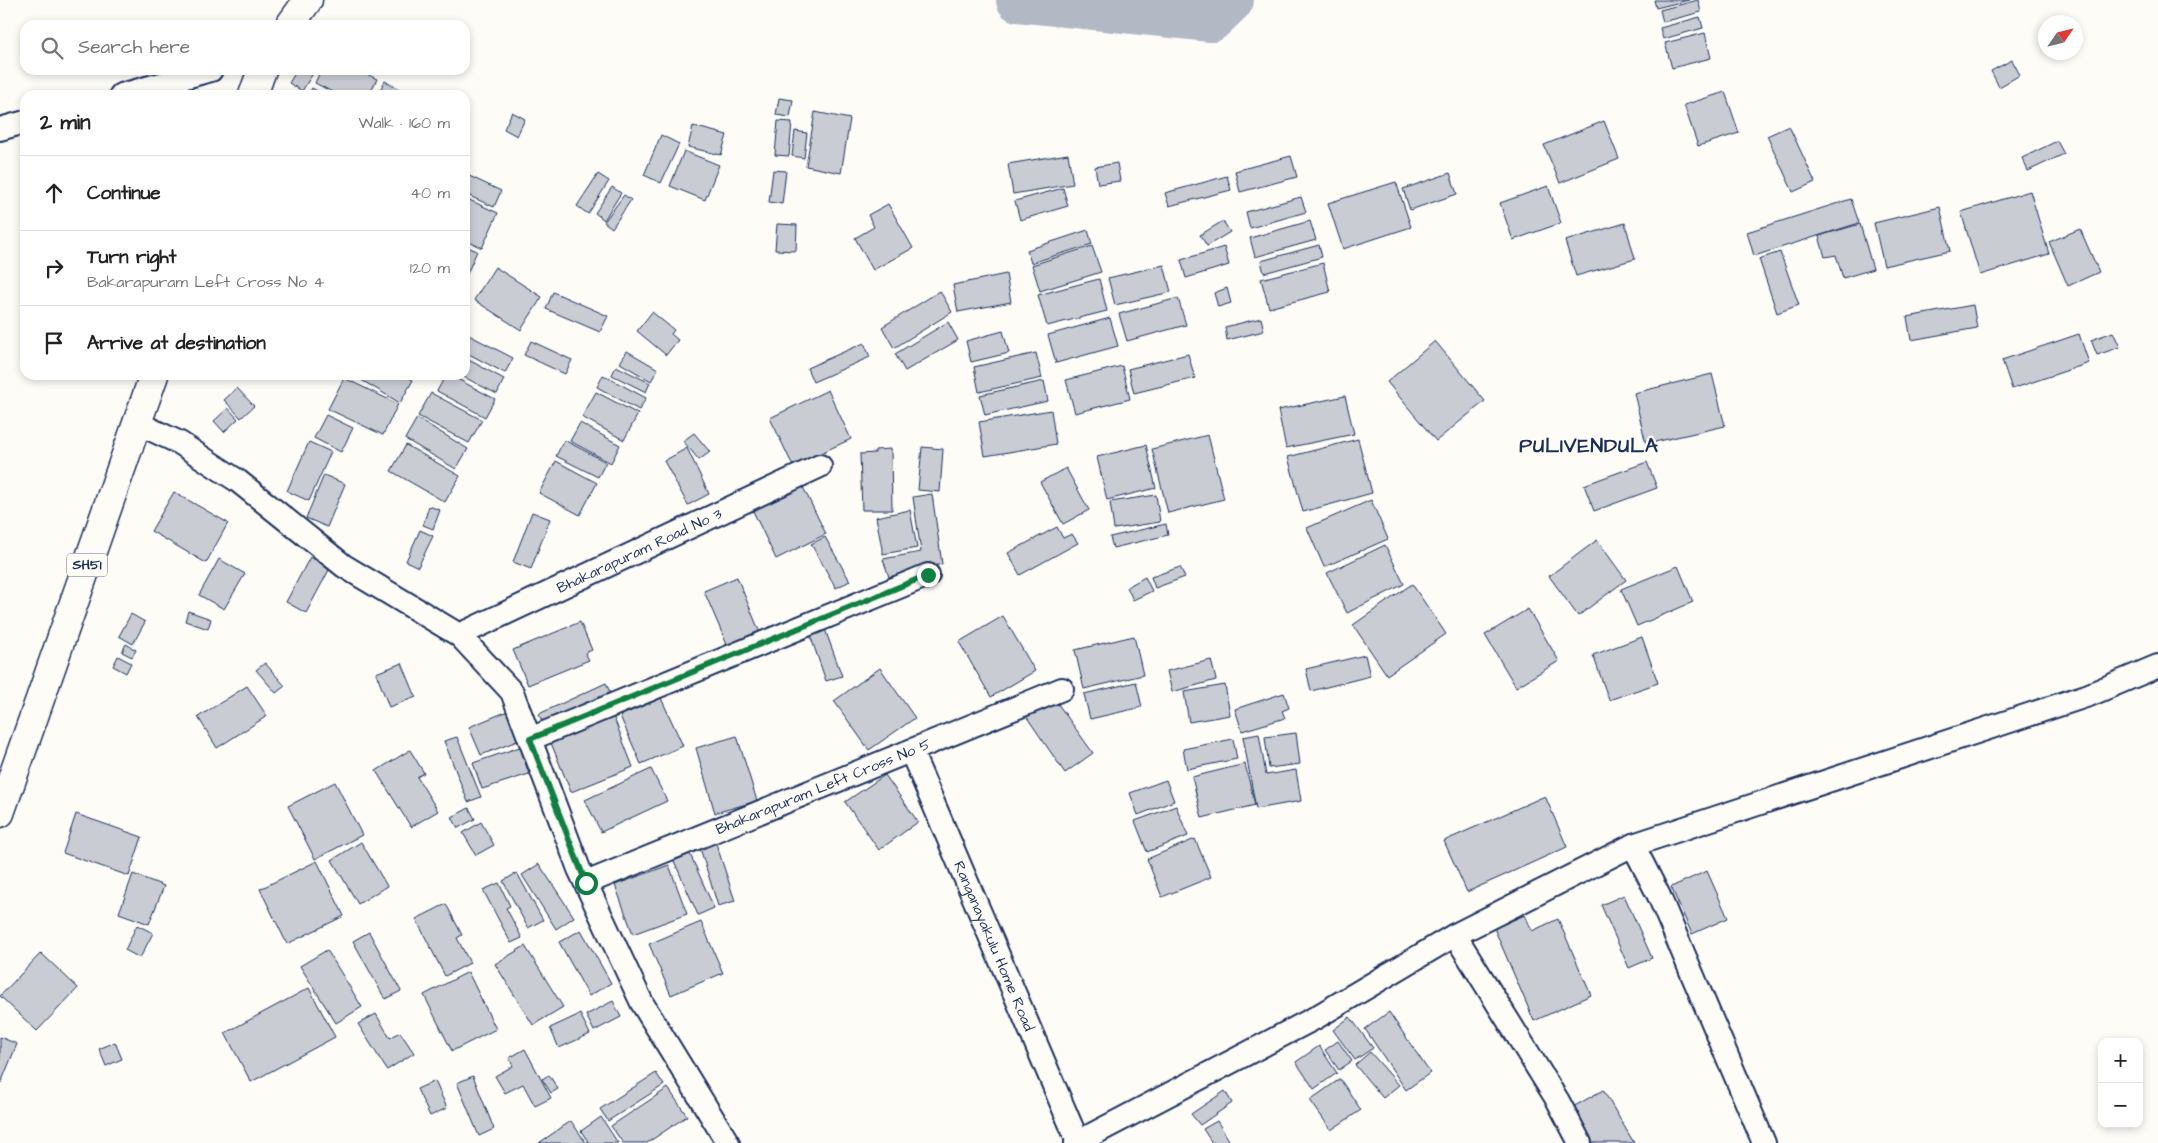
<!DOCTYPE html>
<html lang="en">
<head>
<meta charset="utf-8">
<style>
  body { margin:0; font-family:"Architects Daughter",sans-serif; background:#f6f6f6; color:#222 }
  .controls { position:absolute; right:15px; bottom:15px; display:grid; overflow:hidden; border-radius:10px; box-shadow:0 2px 8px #0003 }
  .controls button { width:45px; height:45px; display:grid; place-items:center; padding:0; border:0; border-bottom:1px solid #e0e0e0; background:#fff; color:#222; font:25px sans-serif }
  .compass { position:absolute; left:2038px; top:15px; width:45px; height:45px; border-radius:50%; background:#fff; box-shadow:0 2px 8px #0003; rotate:55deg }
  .stop { position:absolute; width:15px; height:15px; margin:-11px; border:4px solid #0b8043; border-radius:50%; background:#fff }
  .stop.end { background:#0b8043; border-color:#fff; box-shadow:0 1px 5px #0008 }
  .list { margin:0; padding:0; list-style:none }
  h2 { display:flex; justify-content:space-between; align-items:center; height:65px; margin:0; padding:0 20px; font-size:21px }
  h2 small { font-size:16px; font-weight:400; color:#767676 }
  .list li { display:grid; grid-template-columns:32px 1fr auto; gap:15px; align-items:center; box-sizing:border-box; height:75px; padding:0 20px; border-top:1px solid #e0e0e0 }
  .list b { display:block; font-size:19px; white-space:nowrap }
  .list p { margin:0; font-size:16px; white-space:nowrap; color:#767676 }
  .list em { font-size:16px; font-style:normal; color:#767676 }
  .icon { flex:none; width:28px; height:28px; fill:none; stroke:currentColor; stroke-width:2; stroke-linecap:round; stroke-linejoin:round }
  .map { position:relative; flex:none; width:2158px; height:1143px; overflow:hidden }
  .search { position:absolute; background:#fff; box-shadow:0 2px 8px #0003; left:20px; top:20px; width:450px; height:55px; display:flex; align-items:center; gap:12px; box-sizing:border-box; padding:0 18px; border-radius:15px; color:#767676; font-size:19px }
  .panel { position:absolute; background:#fff; box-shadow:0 2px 8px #0003; left:20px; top:90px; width:450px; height:290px; border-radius:15px }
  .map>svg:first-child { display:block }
</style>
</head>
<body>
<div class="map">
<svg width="2158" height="1143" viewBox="0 0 2158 1143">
  <rect width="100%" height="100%" fill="#fdfcf7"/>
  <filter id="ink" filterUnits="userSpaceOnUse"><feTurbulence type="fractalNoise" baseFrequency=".02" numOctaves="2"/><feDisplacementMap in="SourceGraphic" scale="10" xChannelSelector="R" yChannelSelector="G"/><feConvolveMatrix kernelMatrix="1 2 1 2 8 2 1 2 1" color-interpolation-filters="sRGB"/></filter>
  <g filter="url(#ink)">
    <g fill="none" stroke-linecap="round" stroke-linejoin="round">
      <path stroke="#b3b8c5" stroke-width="44" d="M1018,0L1211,20L1232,0"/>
    </g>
    <path fill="#c9ccd3" stroke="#1b2f5e" d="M1654,0H1689L1656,8Z
      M1698,0L1701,12L1663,22L1660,10Z
      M1700,17L1703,28L1663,39L1660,28Z
      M1705,33L1711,58L1672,68L1665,43Z
      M2012,60L2020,75L1999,87L1991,71Z
      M297,70H315L302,91L289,83Z
      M321,70H358L377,79L369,95H338L315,83Z
      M385,81L410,95H377Z
      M312,88L324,95H308Z
      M1725,92L1739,133L1698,146L1684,105Z
      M779,98L793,100L790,117L776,115Z
      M512,112L525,119L517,136L504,129Z
      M815,112L850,119L841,173L806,166Z
      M778,121L792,122L789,156L775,155Z
      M1604,121L1619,159L1560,183L1544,145Z
      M693,126L727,135L721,155L688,147Z
      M1789,126L1815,182L1793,192L1767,136Z
      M795,131L807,133L804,158L792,156Z
      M661,135L679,144L661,183L644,175Z
      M2057,141L2064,154L2028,171L2022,158Z
      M684,151L719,165L705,200L670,186Z
      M1068,154L1073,184L1013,194L1008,164Z
      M1291,156L1297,177L1240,192L1235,171Z
      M1117,163L1120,181L1098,184L1095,167Z
      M773,170L786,171L782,204L769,202Z
      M1450,173L1457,194L1410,210L1403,189Z
      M465,174L501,191L494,207L465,194Z
      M598,174L609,181L588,214L577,206Z
      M1227,176L1231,190L1169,206L1165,193Z
      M1396,182L1411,227L1343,249L1328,203Z
      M1548,186L1561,223L1513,240L1500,203Z
      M612,187L621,193L604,220L595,213Z
      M1063,188L1068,206L1020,220L1015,201Z
      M2030,191L2049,254L1980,275L1961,212Z
      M624,195L631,200L612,228L604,222Z
      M1301,197L1306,212L1250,228L1246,212Z
      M465,198L498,213L482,248L465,240Z
      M1851,199L1859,223L1754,256L1747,232Z
      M888,204L913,248L873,270L855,238L874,227L868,215Z
      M1940,207L1950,251L1884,266L1874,223Z
      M1223,221L1230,232L1207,246L1200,235Z
      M1310,221L1316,240L1255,257L1250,238Z
      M1625,223L1635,259L1576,276L1565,241Z
      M777,224L797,225L796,251L775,250Z
      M1860,224L1873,269L1843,278L1836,255L1825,257L1819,236Z
      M2080,229L2099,272L2068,286L2049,242Z
      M1088,230L1092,244L1031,263L1027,250Z
      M1319,245L1322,257L1264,273L1261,261Z
      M465,246L477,251L466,276L465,275Z
      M1092,246L1101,272L1040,291L1032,265Z
      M1224,247L1229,265L1186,278L1181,260Z
      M1780,252L1799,305L1777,313L1759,259Z
      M1323,263L1330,292L1269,308L1261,279Z
      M1164,265L1171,292L1115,305L1108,278Z
      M495,267L542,297L521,330L474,300Z
      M1006,274L1011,302L958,312L953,285Z
      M1099,279L1107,311L1047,326L1038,295Z
      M1227,288L1231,303L1218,307L1214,293Z
      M940,291L952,312L894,348L882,327Z
      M553,292L608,316L600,332L546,309Z
      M1178,298L1186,325L1127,341L1119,314Z
      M1973,305L1977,328L1911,340L1907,317Z
      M652,312L674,330L671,334L678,340L666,355L637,331Z
      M1110,318L1118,346L1056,363L1048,335Z
      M1261,318L1264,331L1227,340L1225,327Z
      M948,322L958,340L905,371L895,354Z
      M1003,331L1009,353L971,362L966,341Z
      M2113,332L2120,347L2097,355L2091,340Z
      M465,333L513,358L505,373L465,352Z
      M2079,334L2089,363L2012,389L2002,360Z
      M531,341L572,360L565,374L524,355Z
      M1435,341L1485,401L1436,441L1387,382Z
      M864,343L870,357L813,382L807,368Z
      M627,351L658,369L651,381L620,363Z
      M1036,353L1042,378L979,392L974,367Z
      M1188,354L1195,378L1134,393L1128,369Z
      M465,358L504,379L497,394L460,375H465Z
      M616,366L650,383L646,392L612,375Z
      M1122,366L1130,399L1075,413L1066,380Z
      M1712,374L1725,426L1646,444L1634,393Z
      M353,375H405L413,380L400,403Z
      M446,375H450L495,399L485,417L437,391Z
      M603,375L646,398L639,410L597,387Z
      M344,378L398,404L383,435L328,409Z
      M1044,381L1048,401L985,415L980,395Z
      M237,388L254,406L241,418L224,400Z
      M828,390L851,439L793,466L770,418Z
      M596,392L638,414L624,440L582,417Z
      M431,393L482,420L469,443L418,416Z
      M1345,396L1354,434L1286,448L1278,410Z
      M228,408L238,419L224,432L214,421Z
      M1051,410L1056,444L985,456L979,422Z
      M326,415L353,428L341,452L314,438Z
      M417,418L468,449L456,469L405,439Z
      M580,423L620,445L611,463L570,441Z
      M694,433L710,452L699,460L683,441Z
      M1208,435L1224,499L1168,513L1152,449Z
      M1358,439L1372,493L1303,512L1288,457Z
      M564,440L606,462L598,477L556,456Z
      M309,442L331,452L309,501L287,491Z
      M406,445L460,476L445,502L391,471Z
      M1146,445L1156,488L1107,500L1097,457Z
      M922,447L943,449L940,492L918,490Z
      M687,448L709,494L688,505L664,461Z
      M891,449L892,510H862L860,454L875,453V450Z
      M556,461L597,483L580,515L539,493Z
      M1647,462L1657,488L1594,511L1584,485Z
      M1066,468L1089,510L1063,524L1040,482Z
      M324,475L345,484L327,527L306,518Z
      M802,485L826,534L776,559L752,509Z
      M174,492L228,523L206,563L151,531Z
      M932,494L942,564L889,577L883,559L921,552L913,497Z
      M1156,495L1160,522L1114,529L1110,502Z
      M1371,500L1388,539L1324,567L1307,528Z
      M429,506L440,510L433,529L423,525Z
      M910,510L917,548L883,554L876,517Z
      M532,512L550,519L531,569L513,562Z
      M1166,524L1168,535L1113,548L1110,537Z
      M1057,527L1063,538L1072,534L1078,543L1020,575L1008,553Z
      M420,530L433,536L418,567L406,561Z
      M825,537L850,581L836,588L811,544Z
      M1597,540L1626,580L1578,616L1549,576Z
      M1385,545L1404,584L1347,613L1327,573Z
      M310,557L330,568L306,613L286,602Z
      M219,559L245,574L224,609L199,595Z
      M1678,566L1693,602L1637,626L1621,589Z
      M1180,567L1185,577L1155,588L1151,577Z
      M737,577L760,633L728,647L704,591Z
      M1145,577L1152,591L1133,600L1127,587Z
      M1412,584L1446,634L1387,675L1353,625Z
      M1528,609L1559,661L1516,687L1485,635Z
      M188,611L211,619L208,629L185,621Z
      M131,614L145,622L133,644L119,636Z
      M1003,616L1035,671L991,697L959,642Z
      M822,621L842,676L826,681L807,626Z
      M580,622L592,650L585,653L589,660L528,685L513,650Z
      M1134,636L1143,675L1084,689L1075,650Z
      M1642,637L1658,683L1609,700L1593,655Z
      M126,644L136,650L132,657L122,652Z
      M1365,655L1370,676L1311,691L1306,669Z
      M118,656L131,663L126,673L113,666Z
      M1211,660L1216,680L1172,692L1167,671Z
      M265,663L285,686L276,693L256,670Z
      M402,663L416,697L389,707L376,673Z
      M880,668L915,718L869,750L834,701Z
      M1136,682L1142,707L1090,719L1084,694Z
      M606,683L611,695L544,726L539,714Z
      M1225,685L1230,715L1189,722L1184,692Z
      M247,686L267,716L217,748L198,717Z
      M1284,693L1289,708L1282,711L1285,718L1242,731L1235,709Z
      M1053,697L1093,753L1065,773L1026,716Z
      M661,698L683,746L641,764L620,716Z
      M513,709L525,738L481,755L469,727Z
      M612,713L633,767L571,792L549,738Z
      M1296,733L1300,764L1269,768L1265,737Z
      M1259,734L1266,775L1296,770L1301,801L1256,809L1243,737Z
      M737,736L757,801L715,813L696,748Z
      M457,737L481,797L468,802L444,741Z
      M1233,739L1237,759L1187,769L1183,749Z
      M520,747L529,774L482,789L473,763Z
      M410,750L424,773L417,777L438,811L411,827L376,771Z
      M1245,764L1255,805L1202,818L1192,777Z
      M651,769L667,801L601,832L585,800Z
      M885,775L918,822L879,850L845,802Z
      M1166,780L1174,801L1138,815L1130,793Z
      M335,782L362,835L315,859L288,806Z
      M1545,796L1567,847L1467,892L1444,841Z
      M1176,806L1188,836L1147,852L1135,821Z
      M469,808L475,819L458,828L452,817Z
      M76,814L142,837L129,876L63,853Z
      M481,822L494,845L476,855L463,833Z
      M1195,839L1211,877L1162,897L1147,859Z
      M361,842L387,886L358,904L332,860Z
      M716,843L735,901L718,906L700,848Z
      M690,854L714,908L698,915L674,861Z
      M317,861L344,916L287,944L260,889Z
      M539,864L574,917L556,929L522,875Z
      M669,865L687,914L633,934L615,885Z
      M1707,871L1728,918L1692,934L1671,887Z
      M517,873L543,920L528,928L503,881Z
      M133,874L164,886L149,924L119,913Z
      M499,883L510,906L506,908L522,938L511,943L483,890Z
      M1624,895L1652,958L1629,968L1601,905Z
      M446,904L462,935L457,938L470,963L445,976L416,919Z
      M1525,915L1532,931L1558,919L1591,995L1534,1021L1494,928Z
      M701,922L723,973L671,995L649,944Z
      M137,925L153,933L140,958L125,950Z
      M581,930L611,983L589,996L559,942Z
      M369,932L401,991L385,999L353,941Z
      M525,946L563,1007L533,1025L495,964Z
      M327,950L362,1007L336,1023L300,966Z
      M41,953L78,988L37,1031L0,996Z
      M468,972L496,1029L452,1051L424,995Z
      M309,988L335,1037L251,1082L225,1033Z
      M613,1001L621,1017L594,1031L586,1015Z
      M1389,1012L1430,1073L1406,1090L1365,1029Z
      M376,1014L390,1038L400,1032L414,1053L387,1070L358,1024Z
      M580,1014L590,1034L559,1048L550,1028Z
      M1350,1017L1373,1048L1355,1060L1333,1030Z
      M0,1037L17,1044L1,1083H0Z
      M1338,1041L1352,1061L1339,1070L1325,1050Z
      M115,1042L122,1059L106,1066L99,1049Z
      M1319,1046L1337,1073L1314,1089L1296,1062Z
      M525,1049L551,1098L535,1106L523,1084L505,1093L495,1076L513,1066L509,1058Z
      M1370,1052L1399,1085L1383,1098L1355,1065Z
      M656,1073L664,1085L608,1121L600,1109Z
      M549,1075L558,1089L551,1093L542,1079Z
      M473,1076L494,1129L479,1136L457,1083Z
      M1340,1079L1361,1110L1331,1130L1310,1100Z
      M435,1081L447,1108L430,1116L417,1089Z
      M668,1088L687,1116L647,1143H623L611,1126Z
      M1603,1090L1634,1143H1590L1571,1108Z
      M1225,1091L1232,1103L1200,1125L1191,1114Z
      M601,1117L618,1143H589L581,1131Z
      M571,1121L586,1143H539Z
      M1217,1121L1229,1140L1224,1143H1212L1203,1129Z"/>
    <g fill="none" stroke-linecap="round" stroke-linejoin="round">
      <defs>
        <g id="street">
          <path d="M121,95L211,70"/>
          <path d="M0,129L25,122"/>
          <path d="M137,423L180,443L238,481L344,566L459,635L512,692L579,869L642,1003L728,1143"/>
          <path id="s1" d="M459,635L820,466"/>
          <path d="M530,739L928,575"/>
          <path id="s2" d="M911,751L1078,1142"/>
          <path d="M1633,845L1659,896L1764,1143"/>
          <path id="s3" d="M586,883L1062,689"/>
          <path d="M1455,935L1558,1101L1580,1143"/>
          <path d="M1076,1143L1315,1018L1455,935L1633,845L2089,695L2158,666"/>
        </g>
        <path id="primary" d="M290,25L308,0
          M253,95L262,70
          M0,813L154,375"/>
      </defs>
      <use href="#street" stroke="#1b2f5e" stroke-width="26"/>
      <use href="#primary" stroke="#1b2f5e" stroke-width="31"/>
      <use href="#street" stroke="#fdfcf7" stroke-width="22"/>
      <use href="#primary" stroke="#fdfcf7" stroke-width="28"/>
    </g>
  </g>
  <g fill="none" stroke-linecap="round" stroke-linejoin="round" filter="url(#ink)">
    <path stroke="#0b8043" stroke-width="6" d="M586,883L530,739L928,575"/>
  </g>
  <g text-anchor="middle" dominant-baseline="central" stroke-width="4.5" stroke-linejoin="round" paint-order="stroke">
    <rect fill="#fdfcf7" stroke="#5f6c8c" stroke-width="1" x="67" y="553.5" width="40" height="23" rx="4"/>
    <g font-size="14" font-weight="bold" fill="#1b2f5e">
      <text x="87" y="565">SH51</text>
    </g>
    <g font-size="15" fill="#1b2f5e" stroke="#fdfcf7">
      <text stroke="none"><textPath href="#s1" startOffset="199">Bhakarapuram Road No 3</textPath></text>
      <text stroke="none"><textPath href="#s3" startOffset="256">Bhakarapuram Left Cross No 5</textPath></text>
      <text stroke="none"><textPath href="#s2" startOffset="212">Ranganayakulu Home Road</textPath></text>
    </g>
    <g font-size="20" font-weight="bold" letter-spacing="1" fill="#1b2f5e" stroke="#fdfcf7">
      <text x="1589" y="446">PULIVENDULA</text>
    </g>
  </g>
</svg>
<div class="controls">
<button>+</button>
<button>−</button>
</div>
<svg class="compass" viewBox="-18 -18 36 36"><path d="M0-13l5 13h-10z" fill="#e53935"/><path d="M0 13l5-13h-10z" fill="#767676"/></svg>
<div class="stop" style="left:586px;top:883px"></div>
<div class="stop end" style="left:928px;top:575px"></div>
<div class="search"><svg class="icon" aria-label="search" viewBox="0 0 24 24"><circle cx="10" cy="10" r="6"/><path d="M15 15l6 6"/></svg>Search here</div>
<section class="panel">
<h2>2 min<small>Walk · 160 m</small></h2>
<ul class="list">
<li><svg class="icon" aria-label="ahead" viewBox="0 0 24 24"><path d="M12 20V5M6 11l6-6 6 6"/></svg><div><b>Continue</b></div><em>40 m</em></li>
<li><svg class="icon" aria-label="right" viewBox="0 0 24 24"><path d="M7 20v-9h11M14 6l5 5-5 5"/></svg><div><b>Turn right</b><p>Bakarapuram Left Cross No 4</p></div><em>120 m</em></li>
<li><svg class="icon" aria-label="arrive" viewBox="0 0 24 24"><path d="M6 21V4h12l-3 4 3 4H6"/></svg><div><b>Arrive at destination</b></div></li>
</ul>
</section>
</div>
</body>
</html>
